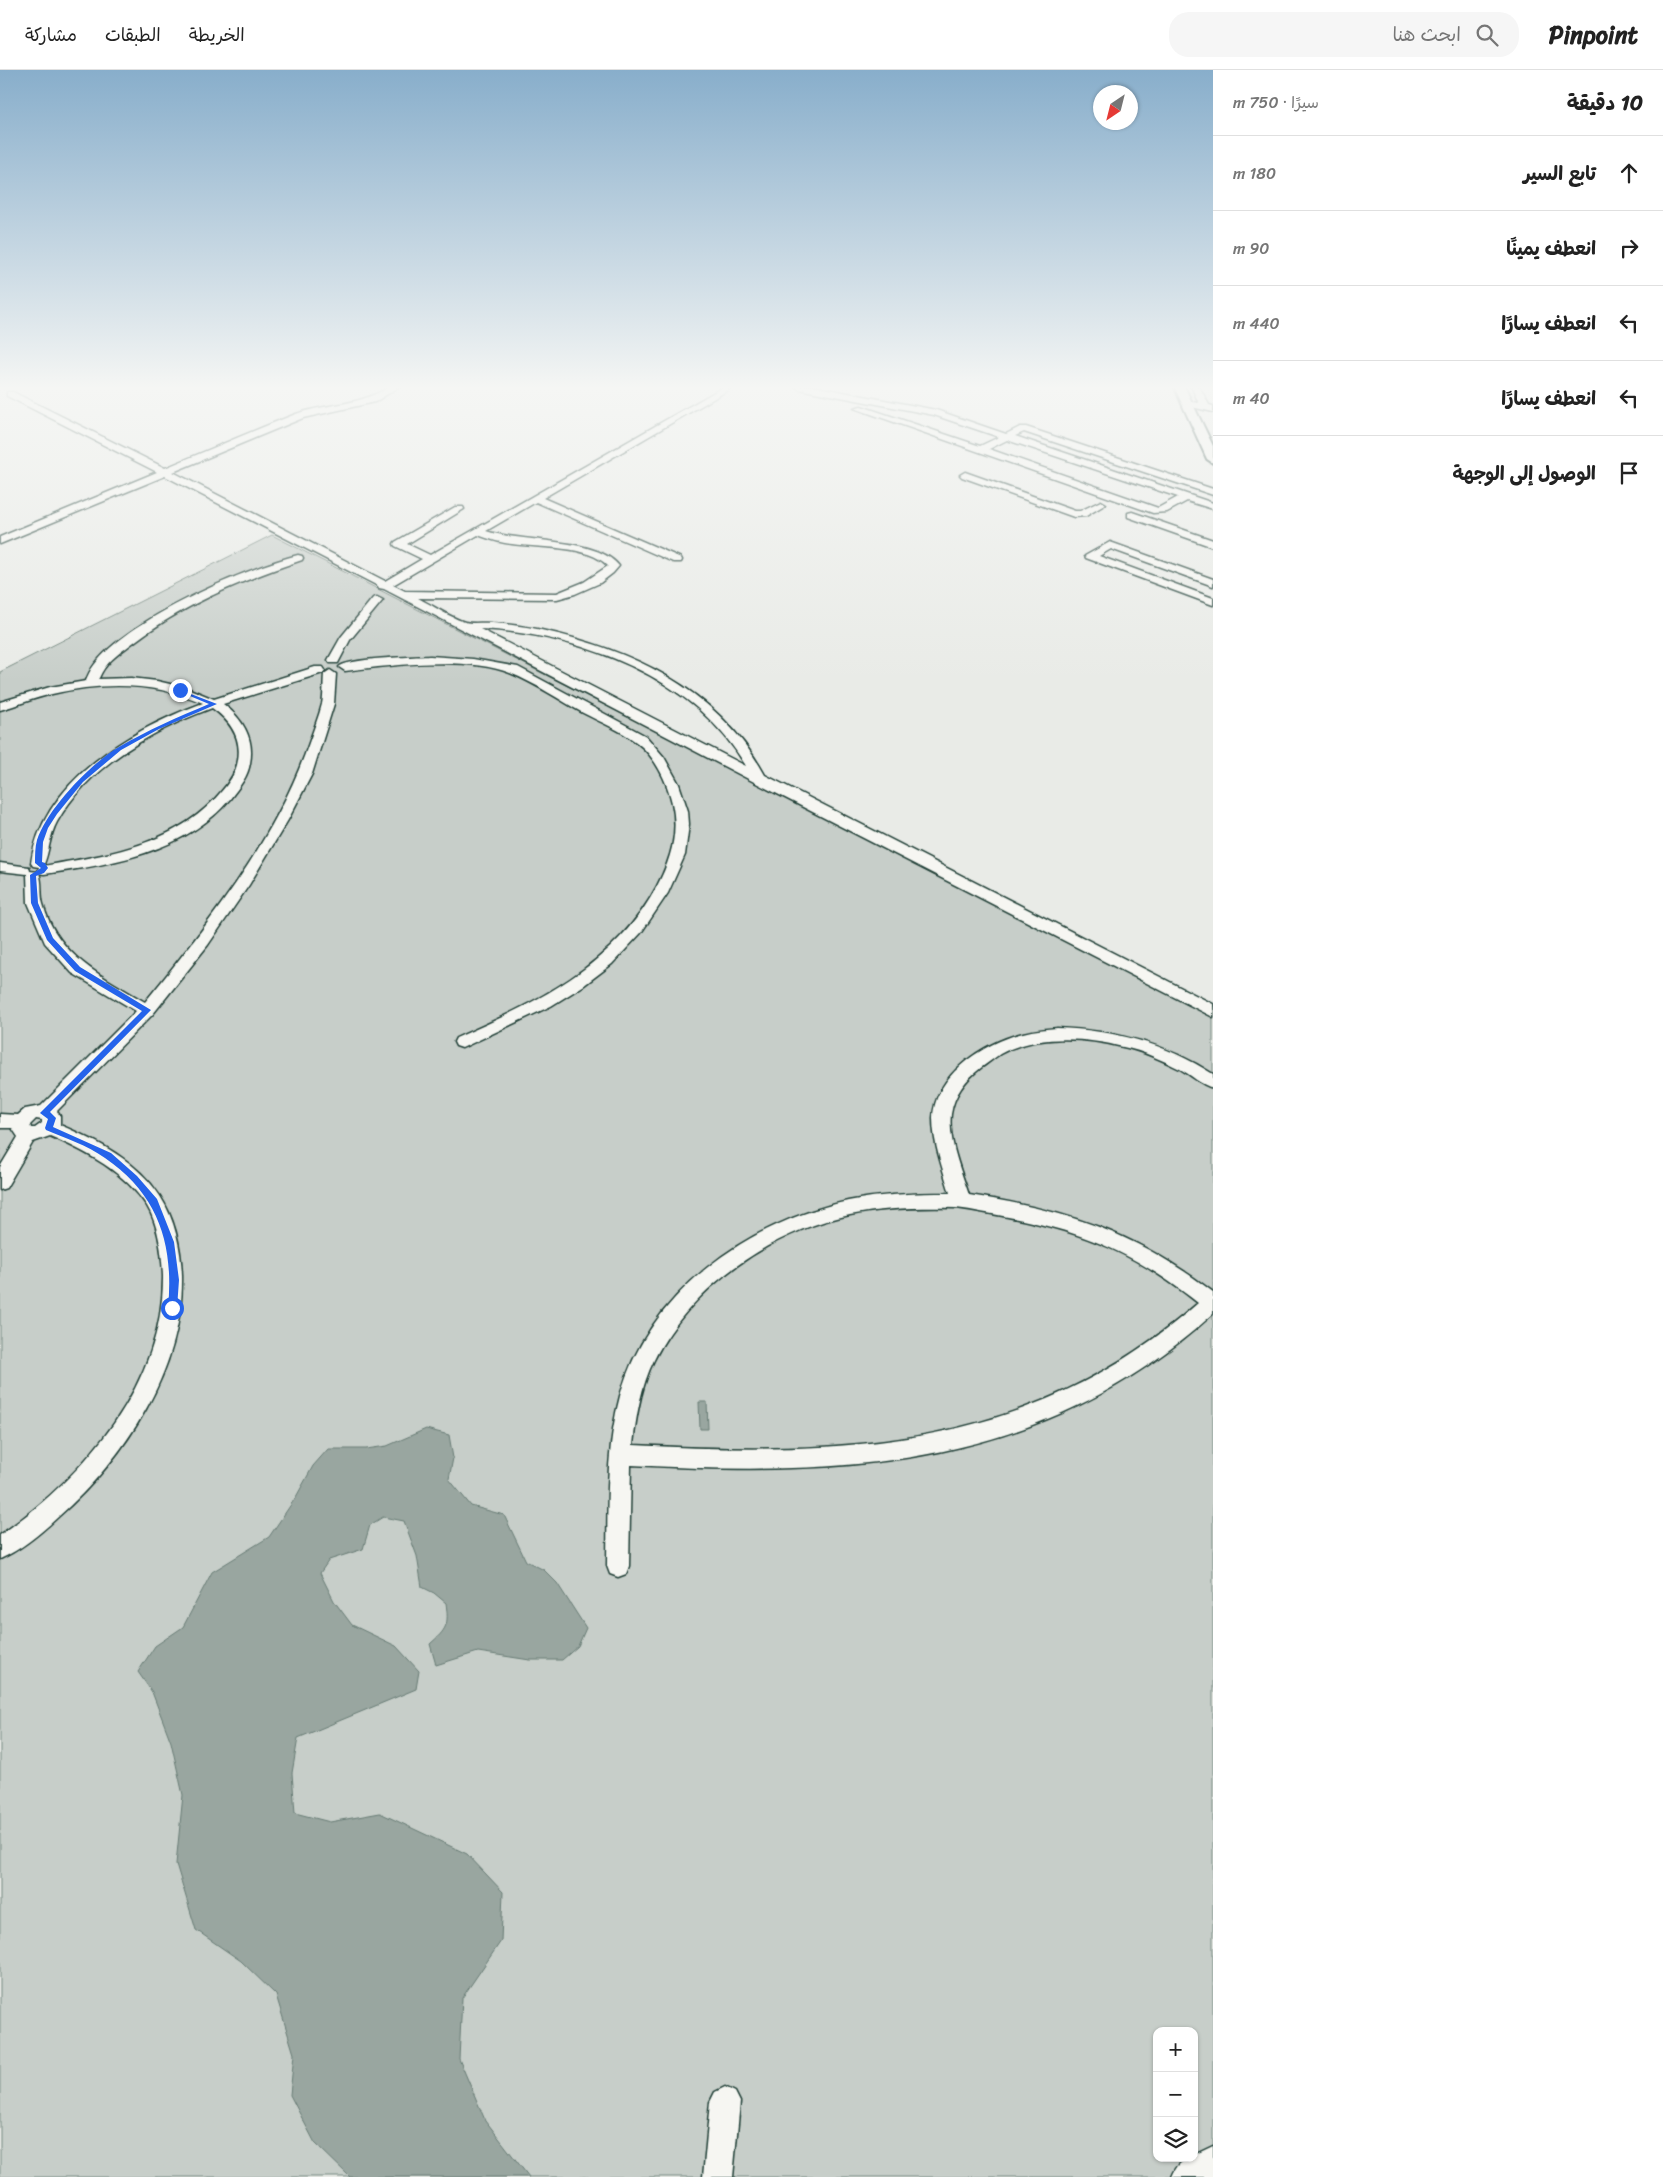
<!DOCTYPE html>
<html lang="ar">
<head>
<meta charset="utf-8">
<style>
  body { margin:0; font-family:Sriracha,"Playpen Sans Arabic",sans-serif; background:#f6f6f6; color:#222; direction:rtl }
  .controls { position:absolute; right:15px; bottom:15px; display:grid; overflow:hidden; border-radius:10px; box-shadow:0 1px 4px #0004 }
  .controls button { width:45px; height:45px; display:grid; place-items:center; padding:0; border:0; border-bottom:1px solid #e0e0e0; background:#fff; color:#222; font:25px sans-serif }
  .compass { position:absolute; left:1093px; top:15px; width:45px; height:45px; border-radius:50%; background:#fff; box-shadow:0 1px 4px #0004; rotate:215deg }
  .stop { position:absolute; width:15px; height:15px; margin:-11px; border:4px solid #2563eb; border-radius:50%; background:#fff }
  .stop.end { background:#2563eb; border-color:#fff; box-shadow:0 1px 5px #0008 }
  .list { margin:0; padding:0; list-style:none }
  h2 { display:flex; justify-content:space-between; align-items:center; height:65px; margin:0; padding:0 20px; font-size:21px }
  h2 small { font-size:16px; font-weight:400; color:#767676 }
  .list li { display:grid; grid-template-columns:32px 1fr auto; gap:15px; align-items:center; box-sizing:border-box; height:75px; padding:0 20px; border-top:1px solid #e0e0e0 }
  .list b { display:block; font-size:19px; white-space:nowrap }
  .list em { font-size:16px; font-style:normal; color:#767676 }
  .icon { flex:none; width:28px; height:28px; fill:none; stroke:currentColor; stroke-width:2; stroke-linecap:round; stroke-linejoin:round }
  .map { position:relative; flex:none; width:1213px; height:2107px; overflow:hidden; direction:ltr }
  header { display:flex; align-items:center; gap:30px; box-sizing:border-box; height:70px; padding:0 25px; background:#fff; border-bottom:1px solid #e0e0e0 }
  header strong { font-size:24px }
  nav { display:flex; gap:28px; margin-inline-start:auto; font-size:18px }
  .search { width:350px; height:45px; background:#f6f6f6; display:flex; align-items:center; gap:12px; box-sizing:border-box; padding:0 18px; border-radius:20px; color:#767676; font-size:19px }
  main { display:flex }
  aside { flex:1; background:#fff }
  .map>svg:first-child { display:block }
</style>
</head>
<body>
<header>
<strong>Pinpoint</strong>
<div class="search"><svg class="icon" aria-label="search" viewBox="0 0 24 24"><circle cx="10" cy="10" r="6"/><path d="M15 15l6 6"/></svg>ابحث هنا</div>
<nav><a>الخريطة</a><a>الطبقات</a><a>مشاركة</a></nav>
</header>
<main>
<aside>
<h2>10 دقيقة<small>سيرًا · 750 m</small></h2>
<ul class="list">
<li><svg class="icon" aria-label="ahead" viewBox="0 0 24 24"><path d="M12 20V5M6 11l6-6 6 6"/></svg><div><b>تابع السير</b></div><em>180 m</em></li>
<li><svg class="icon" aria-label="right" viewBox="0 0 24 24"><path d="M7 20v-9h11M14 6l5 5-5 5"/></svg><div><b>انعطف يمينًا</b></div><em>90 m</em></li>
<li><svg class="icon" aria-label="left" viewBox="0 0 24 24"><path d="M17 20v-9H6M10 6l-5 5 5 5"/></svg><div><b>انعطف يسارًا</b></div><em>440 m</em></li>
<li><svg class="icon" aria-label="left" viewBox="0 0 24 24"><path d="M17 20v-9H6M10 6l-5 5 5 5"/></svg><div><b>انعطف يسارًا</b></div><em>40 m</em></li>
<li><svg class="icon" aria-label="arrive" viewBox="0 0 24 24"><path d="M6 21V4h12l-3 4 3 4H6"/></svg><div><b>الوصول إلى الوجهة</b></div></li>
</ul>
</aside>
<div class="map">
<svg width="1213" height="2107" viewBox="0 0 1213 2107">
  <rect width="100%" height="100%" fill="#e9ebe7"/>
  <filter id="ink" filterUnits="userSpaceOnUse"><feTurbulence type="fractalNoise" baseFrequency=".02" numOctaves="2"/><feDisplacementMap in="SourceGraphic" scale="10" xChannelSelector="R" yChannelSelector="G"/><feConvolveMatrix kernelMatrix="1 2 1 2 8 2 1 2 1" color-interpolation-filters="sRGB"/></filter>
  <g filter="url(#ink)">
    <path fill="#c7cec9" stroke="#73867e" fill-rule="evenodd" d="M272,465L1213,946V2107H0V602ZM1157,1961H1194V2088H1157Z"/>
    <path fill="#99a6a0" stroke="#687c75" d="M699,1332H707L708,1359H700Z
      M426,1359L449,1365L453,1388L449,1409L471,1436L504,1445L526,1491L544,1500L557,1513L586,1558L578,1576L562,1590H530L478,1582L436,1595L430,1574C447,1559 449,1555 446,1533L434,1523L422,1517L417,1486L404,1451L383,1447L370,1455L363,1479L329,1490L320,1503L334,1531L352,1555L396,1576L419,1601L416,1619L298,1668L292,1703L295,1743L330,1752L380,1743L467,1784L503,1822L501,1871L462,1928L459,1989L485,2050L529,2107H350L315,2073L290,2025L294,1984L276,1925L241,1891L196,1860L176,1794L183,1725L171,1672L152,1622L138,1602L155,1576L183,1557L212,1502L269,1467L296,1427L313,1396L328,1379H366L387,1376Z"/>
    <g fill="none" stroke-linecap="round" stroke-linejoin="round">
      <defs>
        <path id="minor" d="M390,316H400L375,332L303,348L173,402L385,511L422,489L395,476L394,474L395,472L455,437H463L464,439L407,474L430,485L725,316H735L543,428L681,488L682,490L681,492H673L536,432L486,461C522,473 597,467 619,496L613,503L600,513L575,524L557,529L418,528C430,534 453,549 465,552C473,554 483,552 492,553C506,554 522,556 537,559C630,579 717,618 765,705L1213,934V947L756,713L384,519L379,518L378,516L165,406L0,474V467L157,402L7,326V322H13L165,398C209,380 252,361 296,344C328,333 361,336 390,316ZM478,465C489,469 501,473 512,474C539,478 589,475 608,496L584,512L557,523L405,521L393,515ZM480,559C579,564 694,606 746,696Z
          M795,316H812L936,340L1006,364L1020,357H1026L1213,419V425L1024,362L1015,366L1213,433V439L1187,431L1167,442L1153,443L854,338L861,336L980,376L999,367L934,345L799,319ZM1007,370L1178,427L1158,438L989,379Z
          M1191,316H1199L1209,335L1213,336V342L1183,335V331L1199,333Z
          M965,402L1075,441H1080L1101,431L1106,434L1086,446L1074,447L962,407L960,405Z
          M1132,442L1213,470V477L1128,447V443Z
          M1110,472L1213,509V516L1111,479L1099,486L1213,528V535L1086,488L1085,486Z
          M298,485L302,486L303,488L302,490C240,511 182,535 130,575C118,584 105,593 99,608L98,609L131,608L157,611L187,618L214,629L315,597H323L325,600L323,603L223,634C242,648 255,668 250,693C248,707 239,717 230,729C186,782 109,795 44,804L39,803C43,813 40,824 43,834C57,886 102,906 145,932C210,852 277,768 310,670C314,658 319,646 322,634C324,625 323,614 324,604L330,600L336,604L334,634L312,704L288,750L249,815L208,875L153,944L57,1041L60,1046V1055C98,1071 137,1091 160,1126C175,1149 181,1179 182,1205C184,1299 126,1387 58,1447C41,1463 21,1480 0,1489V1465C85,1406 164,1314 163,1206C162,1183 159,1156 147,1136C125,1102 87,1082 50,1066L33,1072L6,1118L0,1120V1097L18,1067L12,1058H0V1044L18,1045L25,1039L41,1036L136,941L72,903L45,873L28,833L27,804L0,801V793L29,797L30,801L38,802L39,797L33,796L31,793C42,711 132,659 203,633C155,612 103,612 52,624C34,628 18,635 0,640V632L50,617L86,611C101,559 248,497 298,485ZM212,638C230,651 242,667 238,690C236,703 229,713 220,723C177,775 106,785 43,796C49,785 49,766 57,752C89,695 153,660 212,638ZM36,1049L42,1050V1053L35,1058H31L30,1055Z
          M377,527L383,530L350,570L338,593H330L328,590L341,567L373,528Z
          M430,586L473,589L518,597L646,666L664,687L679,714L688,741L689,754L685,785L668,823L641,863L612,894L583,916L551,936L462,978L456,976L454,972L456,968C535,933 615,896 657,816C671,789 679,763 672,733C667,711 655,686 636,672C621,660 600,652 583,643C560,630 535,613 510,603C468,586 390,595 345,601L339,597C348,588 414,587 430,586Z
          M1057,958C1114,960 1165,973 1213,1004V1018C1201,1015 1191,1005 1180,999C1162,990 1143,981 1123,977C1085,967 1036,964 1000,984C994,988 988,993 982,997C966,1009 954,1024 951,1044C948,1071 961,1100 969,1125C1066,1140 1135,1162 1213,1222V1244C1042,1398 850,1407 631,1395L629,1496L626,1504L618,1507L610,1504L607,1496C608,1440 605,1381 620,1326C648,1223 747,1153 848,1131C882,1124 916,1123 950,1123C943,1099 933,1074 933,1048C935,1004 984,973 1023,963C1034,960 1046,959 1057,958ZM956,1138C973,1140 991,1144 1008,1147C1086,1162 1136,1184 1198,1233C1030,1381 845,1386 633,1375C636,1346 641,1316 654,1290C690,1218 771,1161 850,1145C884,1138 920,1137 956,1138Z
          M725,2017L735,2022L740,2032L733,2107H703L710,2032L715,2022Z
          M1213,2076V2107H1172C1176,2097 1182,2088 1194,2088V2085Z"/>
        <path id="major" d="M1174,316H1184L1213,376V393L1207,389Z"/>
      </defs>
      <use href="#minor" stroke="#1f3d34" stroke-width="3"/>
      <use href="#major" stroke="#1f3d34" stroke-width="4"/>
      <use href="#minor" fill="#f6f6f2" fill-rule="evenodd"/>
      <use href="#major" fill="#f6f6f2" fill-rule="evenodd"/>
    </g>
  </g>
  <linearGradient id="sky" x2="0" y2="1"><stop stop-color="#88aecb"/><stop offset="0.52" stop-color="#f5f6f4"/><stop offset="1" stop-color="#f5f6f4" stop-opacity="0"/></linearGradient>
  <rect width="1213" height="611" fill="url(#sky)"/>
  <path fill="#2563eb" d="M178,619L217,634L159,659L121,680L83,712L57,744L48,758L43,772L42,792L45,793L48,798L44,803L36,806L38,833L53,868L80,897L151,940L50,1042L56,1048L53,1057L111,1083L137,1106L157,1129L174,1172L179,1210L177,1238L172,1242L168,1238C174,1175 159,1125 105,1088C87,1075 65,1068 46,1060L45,1058L48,1049L40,1043L142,941L75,901L47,870L31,833L30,805L41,798L35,793C35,786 35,777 37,770C47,739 91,693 119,677C148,660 178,647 209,634L178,621Z"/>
</svg>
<div class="controls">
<button>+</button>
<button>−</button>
<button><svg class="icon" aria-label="layers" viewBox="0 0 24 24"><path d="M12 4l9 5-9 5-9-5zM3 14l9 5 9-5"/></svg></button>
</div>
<svg class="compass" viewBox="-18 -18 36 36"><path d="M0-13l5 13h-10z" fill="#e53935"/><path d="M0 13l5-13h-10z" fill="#767676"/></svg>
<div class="stop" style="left:172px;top:1238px"></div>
<div class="stop end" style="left:180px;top:620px"></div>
</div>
</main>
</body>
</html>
